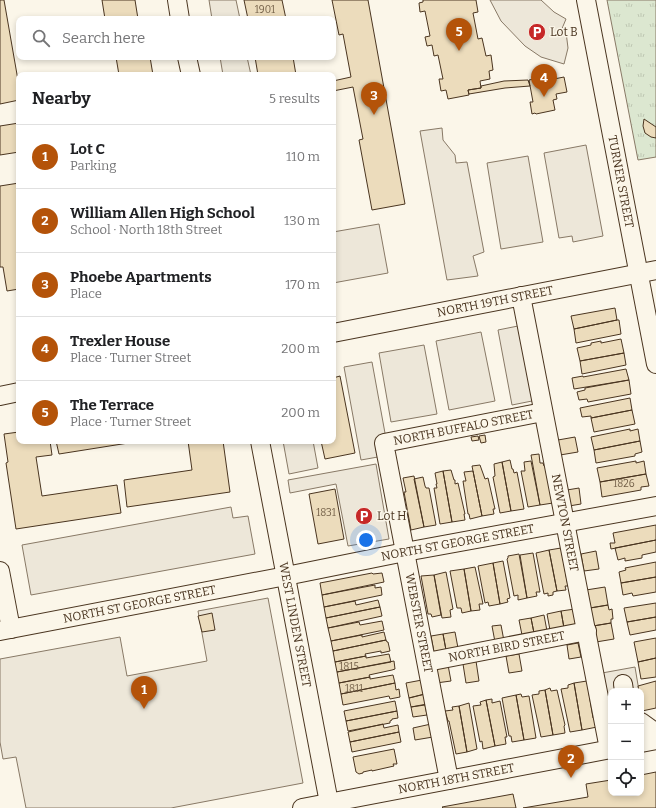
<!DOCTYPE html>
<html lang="en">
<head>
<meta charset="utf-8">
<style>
  body { margin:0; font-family:Bitter,serif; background:#f2f2f2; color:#202124 }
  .controls { position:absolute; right:12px; bottom:12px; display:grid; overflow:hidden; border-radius:8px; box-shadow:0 2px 6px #0003 }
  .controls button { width:36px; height:36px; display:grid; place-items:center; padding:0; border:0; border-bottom:1px solid #e0e0e0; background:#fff; color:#202124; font:20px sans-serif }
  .you { position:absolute; left:366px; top:540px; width:14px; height:14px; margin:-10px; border:3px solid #fff; border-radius:50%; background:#1a73e8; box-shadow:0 0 0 6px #1a73e833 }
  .badge { display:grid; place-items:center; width:26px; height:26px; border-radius:50%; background:#b45309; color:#fff; font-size:13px; font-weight:700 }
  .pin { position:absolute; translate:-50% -33px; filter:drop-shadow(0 1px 2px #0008) }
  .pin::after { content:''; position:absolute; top:21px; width:14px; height:12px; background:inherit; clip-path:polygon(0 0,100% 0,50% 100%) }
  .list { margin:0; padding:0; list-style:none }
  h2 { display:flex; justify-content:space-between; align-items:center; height:52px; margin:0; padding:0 16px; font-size:17px }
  h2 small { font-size:13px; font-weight:400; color:#757577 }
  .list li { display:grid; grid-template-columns:26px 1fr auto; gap:12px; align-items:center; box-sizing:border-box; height:64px; padding:0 16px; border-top:1px solid #e0e0e0 }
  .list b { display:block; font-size:15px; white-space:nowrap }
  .list p { margin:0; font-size:13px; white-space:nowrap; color:#757577 }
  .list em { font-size:13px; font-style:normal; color:#757577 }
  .icon { flex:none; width:22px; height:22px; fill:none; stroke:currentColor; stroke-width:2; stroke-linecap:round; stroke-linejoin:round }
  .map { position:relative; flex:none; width:656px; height:808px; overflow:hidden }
  .search { position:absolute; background:#fff; box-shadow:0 2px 6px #0003; left:16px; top:16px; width:320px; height:44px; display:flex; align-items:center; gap:10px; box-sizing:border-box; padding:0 14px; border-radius:8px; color:#757577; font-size:15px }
  .panel { position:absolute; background:#fff; box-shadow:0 2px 6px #0003; left:16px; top:72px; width:320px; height:372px; border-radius:8px }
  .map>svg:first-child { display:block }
</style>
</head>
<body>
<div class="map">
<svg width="656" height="808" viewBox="0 0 656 808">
  <defs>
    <pattern id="grass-tufts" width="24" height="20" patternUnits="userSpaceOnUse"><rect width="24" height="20" fill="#dce7d0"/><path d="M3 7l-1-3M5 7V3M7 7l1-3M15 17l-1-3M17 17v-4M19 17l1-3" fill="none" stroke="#bec7b2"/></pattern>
  </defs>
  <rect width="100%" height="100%" fill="#fbf6e9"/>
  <path fill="url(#grass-tufts)" stroke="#887966" d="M607,0H656V157L638,160Z"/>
  <path fill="#ede7d9" stroke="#887966" d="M209,0H236L240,19H212Z
    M490,0H541L554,12L566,19L561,31L566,32L568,48L564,64L541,57L525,46L501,21Z
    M220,57H247L251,75H223Z
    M442,128L443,140L455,155L456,163L467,162L484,252L473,256L478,276L447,280L420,131Z
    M586,145L603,236L573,242L572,236L559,238L544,153Z
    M528,156L543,242L501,249L487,163Z
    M379,224L388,273L333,283V232Z
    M528,324L542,399L512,405L498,330Z
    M481,332L495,401L449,410L436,341Z
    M424,345L437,414L391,422L379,353Z
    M372,362L389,455L361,460L344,367Z
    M283,441H313L318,468L289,474Z
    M376,464L389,539L348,546L336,484L290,493L288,480Z
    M231,507L233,518L248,516L255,554L31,595L22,545Z
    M268,598L303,783L171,808H26L16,757L3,759L0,742V659L120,637L127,676L207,661L198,611Z
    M635,667L639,691H611V721L602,673Z"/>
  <path fill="#ecdcbc" stroke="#4a3520" d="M0,0H4L19,86V100L0,104Z
    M102,0H135L138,19H105Z
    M244,0H282L286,19H248Z
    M332,0H368L405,204L372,210L359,140L363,139L353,87L333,91V81L351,77L343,34L339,35Z
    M423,0H476L478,12L473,13L478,39L482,38L486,56L491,55L493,70L489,71L490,79L480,81L481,88L468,90L469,95L448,99L446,90L441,91L439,79H443L438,55L434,56L432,45L427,46L425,37L430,36L425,11L420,12L419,3L423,2Z
    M116,57H150L153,75H119Z
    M255,57H293L296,75H258Z
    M548,76L549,80L564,77L567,92L556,94L557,99L553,100L555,110L536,114L535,113L532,114L530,102H533L529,80Z
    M528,80L530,86L505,88L469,94L468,90L481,88V86L504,81Z
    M644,119L656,127V138L651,137L645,133L643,126Z
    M19,123V152L0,155V126Z
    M19,183V289L7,291L3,267H0V186Z
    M615,308L617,320L574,329L571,316Z
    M617,320H619L621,334L576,343L574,329Z
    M621,339L624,353L580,361L577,348L591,345V343L601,341V343Z
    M624,353L626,365L582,374L580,361Z
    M626,369L629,380L574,389L572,378L583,376V377Z
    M340,376L355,453L325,459L321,441H333V378Z
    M629,380L631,394L588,402L587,399L579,400L577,392L585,390V388Z
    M630,398L632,410L591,418V416L582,417L580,408Z
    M632,410L635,424L594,432L591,418Z
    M630,429V431L638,429L640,441L594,450L591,437Z
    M19,432V441H50L52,455L36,457L42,496L117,485L121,513L16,529L6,463L8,462L4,434Z
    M485,435L486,442L481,443L479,436Z
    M478,436L479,440L472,441L471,437Z
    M575,437L578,452L560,455L558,440Z
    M56,441H141L59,454Z
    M188,441H223L230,492L127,507L124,480L192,470Z
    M640,441L642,452L635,454V456L596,463L594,450Z
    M539,454L540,463H543L544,466H546L553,503L540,505L531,455Z
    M510,460L512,469H513L514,473L517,472L524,509L511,511L502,462Z
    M531,461L540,505L528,507L521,471H525L524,462Z
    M636,461V463L644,461L646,474L600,482L597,468Z
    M502,462L511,511L500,513L493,477L495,476L494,464Z
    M480,465L485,479L488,478L495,509H493L494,514L482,516L472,466Z
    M451,470L454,480H455V484L458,483L465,514H464L465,520L452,522L443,471Z
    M443,471L452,522L440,524L434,488H437L436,484H437L435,473Z
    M473,471L482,516L470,519L469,514H468L463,481H466L464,472Z
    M646,474L649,486L641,487V490L602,497L600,482Z
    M414,476L424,527L411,530L404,492H406L403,478Z
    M423,477L425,486L426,488H429L436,525L424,527L414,479Z
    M579,488L581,504L569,506L567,490Z
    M335,489L344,539L318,544L309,494Z
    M656,525V540L611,549L610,543H615L613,533Z
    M656,540V552L642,555V558L625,561V558L618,560L615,548Z
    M561,548L568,586H565L566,590L557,591L549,550Z
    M549,550L557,591L553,592V595L548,596V593L544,594L536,553Z
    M596,551L599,569L584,571L581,554Z
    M533,553L540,592H536L537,596L527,598L520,555Z
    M519,554L527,598L518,600V595L514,596L507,559L508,558V556Z
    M503,561L510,598L507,599L508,602L500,604L493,563Z
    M656,562V577L621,583L619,572L626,570L625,568Z
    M493,563L500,604L489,606L488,602L485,603L478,566Z
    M475,567L483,604H479L480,610L471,611L464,569Z
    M464,569L471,611L462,613L461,608H457L450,571Z
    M446,572L453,609L450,610L451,617L442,618L434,575Z
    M372,573L373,574L382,573L384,582L322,595L320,583Z
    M434,575L441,615L432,617L431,614H428L421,576Z
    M656,577V592L633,596L632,593L623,595L621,583Z
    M375,585V588L381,587L382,595L324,607L322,595Z
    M605,587L608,605L590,608L586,590Z
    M378,600L380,607L326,618L324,607L355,601L356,605Z
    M656,603V617L627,622L624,608Z
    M608,605L609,610L612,609L613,619H611V623L593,626L590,608Z
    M380,607L382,616L328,628L326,618Z
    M575,609L578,625L564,628L561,611Z
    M561,611L564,628L550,630L547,614Z
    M212,613L215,630L202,632L198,616Z
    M544,615L547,631L534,633L531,618Z
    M656,617V630L630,635L627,622Z
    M531,618L534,633L522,635L519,620Z
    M382,621L384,630L331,641L328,628L359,622L360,625Z
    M611,623L614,639L596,642L593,626Z
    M501,625L504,641L495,642L492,626Z
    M384,632L386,640L333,651L331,641L362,635V637Z
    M455,632L458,648L446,650L443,634Z
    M443,634L446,650L434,652L431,636Z
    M656,638V658L638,662L634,642Z
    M386,640L387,642H388L390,651L381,653V651L365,654L366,656L335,662L333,651Z
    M578,643L581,657L569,659L567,645Z
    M389,654L391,662L337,672L335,662L366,656V658Z
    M519,654L522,671L509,673L506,656Z
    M656,658V677L641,679L638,662Z
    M394,661L395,669L392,670L369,675L370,677L339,683L337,672Z
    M476,661L479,681L466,683L463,664Z
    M448,665L451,681L436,683L434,668Z
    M393,675L395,683L341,694L339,683L370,677V679Z
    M422,680L425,694L409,698L406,683Z
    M587,681L593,718L596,717L597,727L582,730L574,683Z
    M656,681V708L642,711L641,691H639L638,686Z
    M395,683L396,690L399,689L400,697L390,699L389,696L343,705L341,694Z
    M574,683L582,730L570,732L561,689L568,688V685Z
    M550,688L551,691L557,690L565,725L564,726L565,733L553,735L545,690Z
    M545,690L553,735L541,737L532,695L539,694V691Z
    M425,694L427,704L411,707L409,698Z
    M521,694L522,697L529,696L536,738L524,740L516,695Z
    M516,695L524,740L512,742L511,736H509L502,698Z
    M492,699V703L500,701L507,737H505L506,744L495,746L486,700Z
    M486,700L495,746L483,749L482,741L480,742L473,706L481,705L480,702Z
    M395,701L397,711L346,721L344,711Z
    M469,703L477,749L467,752L459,706Z
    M425,705L427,715L413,717L411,707Z
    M459,706L467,752L456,754L449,721H448L445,711L453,710L452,707Z
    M397,711L398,718L392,719V720L390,721V723L348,731L346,721Z
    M383,724L384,728L398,725L399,732L350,742L348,732Z
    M431,724L433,737L415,740L413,728Z
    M399,732L401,742L352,752L350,742Z
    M394,749L397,764H393L394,766L372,771V770L363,772V773L359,774L356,772L353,757Z
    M656,772V808H523L588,797L586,784L611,780V793H641V775Z
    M513,794L516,808H443L442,807Z"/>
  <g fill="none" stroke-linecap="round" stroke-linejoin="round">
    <defs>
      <g id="minor">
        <path d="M177,0L180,19"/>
        <path id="s1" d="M586,0L656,364"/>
        <path d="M187,57L191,75"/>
        <path id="s2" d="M521,296L609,749"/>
        <path id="s3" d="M333,333L656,270"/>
        <path d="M0,396L19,392"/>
        <path id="s4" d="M260,441L330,808"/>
        <path d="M0,571L11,629"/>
        <path id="s5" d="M0,631L286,576L405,552L656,506"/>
        <path id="s6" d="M427,662L587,631"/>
        <path d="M623,684L624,691"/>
        <path d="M641,722L656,733"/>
        <path d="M641,743L656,740"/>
        <path id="s7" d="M449,780L384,443L543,412"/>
        <path id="s8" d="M302,808L611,749"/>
      </g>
    </defs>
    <use href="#minor" stroke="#4a3520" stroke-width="20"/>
    <use href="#minor" stroke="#fbf6e9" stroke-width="18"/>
  </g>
  <defs>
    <symbol id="parking-disc" viewBox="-11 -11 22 22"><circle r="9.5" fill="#c62828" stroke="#fbf6e9"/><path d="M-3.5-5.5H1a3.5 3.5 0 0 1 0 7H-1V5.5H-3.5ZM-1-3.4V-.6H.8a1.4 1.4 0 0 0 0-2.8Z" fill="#fff"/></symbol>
  </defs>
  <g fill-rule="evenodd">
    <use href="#parking-disc" x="527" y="22" width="20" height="20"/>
    <use href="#parking-disc" x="354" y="506" width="20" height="20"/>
  </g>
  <g text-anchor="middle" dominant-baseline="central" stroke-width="3" stroke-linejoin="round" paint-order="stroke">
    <g font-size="10" fill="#725f47">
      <text x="265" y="10">1901</text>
      <text x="624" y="484">1826</text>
      <text x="326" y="513">1831</text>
      <text x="349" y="667">1815</text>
      <text x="354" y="689">1811</text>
    </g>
    <g font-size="12" fill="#4a3520" stroke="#fbf6e9" text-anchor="start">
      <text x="550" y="32">Lot B</text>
      <text x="377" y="516">Lot H</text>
    </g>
    <g font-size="12" fill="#4a3520" stroke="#fbf6e9">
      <text stroke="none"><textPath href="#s1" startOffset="185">TURNER STREET</textPath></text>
      <text stroke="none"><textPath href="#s3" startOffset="165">NORTH 19TH STREET</textPath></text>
      <text stroke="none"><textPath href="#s7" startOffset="424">NORTH BUFFALO STREET</textPath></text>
      <text stroke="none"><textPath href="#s2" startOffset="231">NEWTON STREET</textPath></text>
      <text stroke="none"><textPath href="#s5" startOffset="466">NORTH ST GEORGE STREET</textPath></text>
      <text stroke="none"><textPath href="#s5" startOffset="142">NORTH ST GEORGE STREET</textPath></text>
      <text transform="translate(419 623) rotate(79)">WEBSTER STREET</text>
      <text stroke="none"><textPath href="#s4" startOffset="187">WEST LINDEN STREET</textPath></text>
      <text stroke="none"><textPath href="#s6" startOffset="81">NORTH BIRD STREET</textPath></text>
      <text stroke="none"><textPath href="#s8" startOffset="157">NORTH 18TH STREET</textPath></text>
    </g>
  </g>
</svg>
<div class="controls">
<button>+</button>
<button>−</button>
<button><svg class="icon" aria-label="locate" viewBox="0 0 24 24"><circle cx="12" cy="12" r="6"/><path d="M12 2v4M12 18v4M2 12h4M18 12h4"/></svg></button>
</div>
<div class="you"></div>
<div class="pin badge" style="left:144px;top:709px">1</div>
<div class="pin badge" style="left:571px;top:778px">2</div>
<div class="pin badge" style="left:374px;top:115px">3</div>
<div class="pin badge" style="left:544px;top:97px">4</div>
<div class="pin badge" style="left:459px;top:51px">5</div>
<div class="search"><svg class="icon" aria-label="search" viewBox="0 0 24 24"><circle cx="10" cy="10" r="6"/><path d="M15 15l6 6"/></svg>Search here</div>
<section class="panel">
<h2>Nearby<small>5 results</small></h2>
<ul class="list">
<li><span class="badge">1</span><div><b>Lot C</b><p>Parking</p></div><em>110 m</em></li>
<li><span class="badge">2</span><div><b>William Allen High School</b><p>School · North 18th Street</p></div><em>130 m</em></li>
<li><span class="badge">3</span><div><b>Phoebe Apartments</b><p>Place</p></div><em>170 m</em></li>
<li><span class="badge">4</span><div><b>Trexler House</b><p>Place · Turner Street</p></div><em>200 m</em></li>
<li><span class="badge">5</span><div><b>The Terrace</b><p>Place · Turner Street</p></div><em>200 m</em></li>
</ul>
</section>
</div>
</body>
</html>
